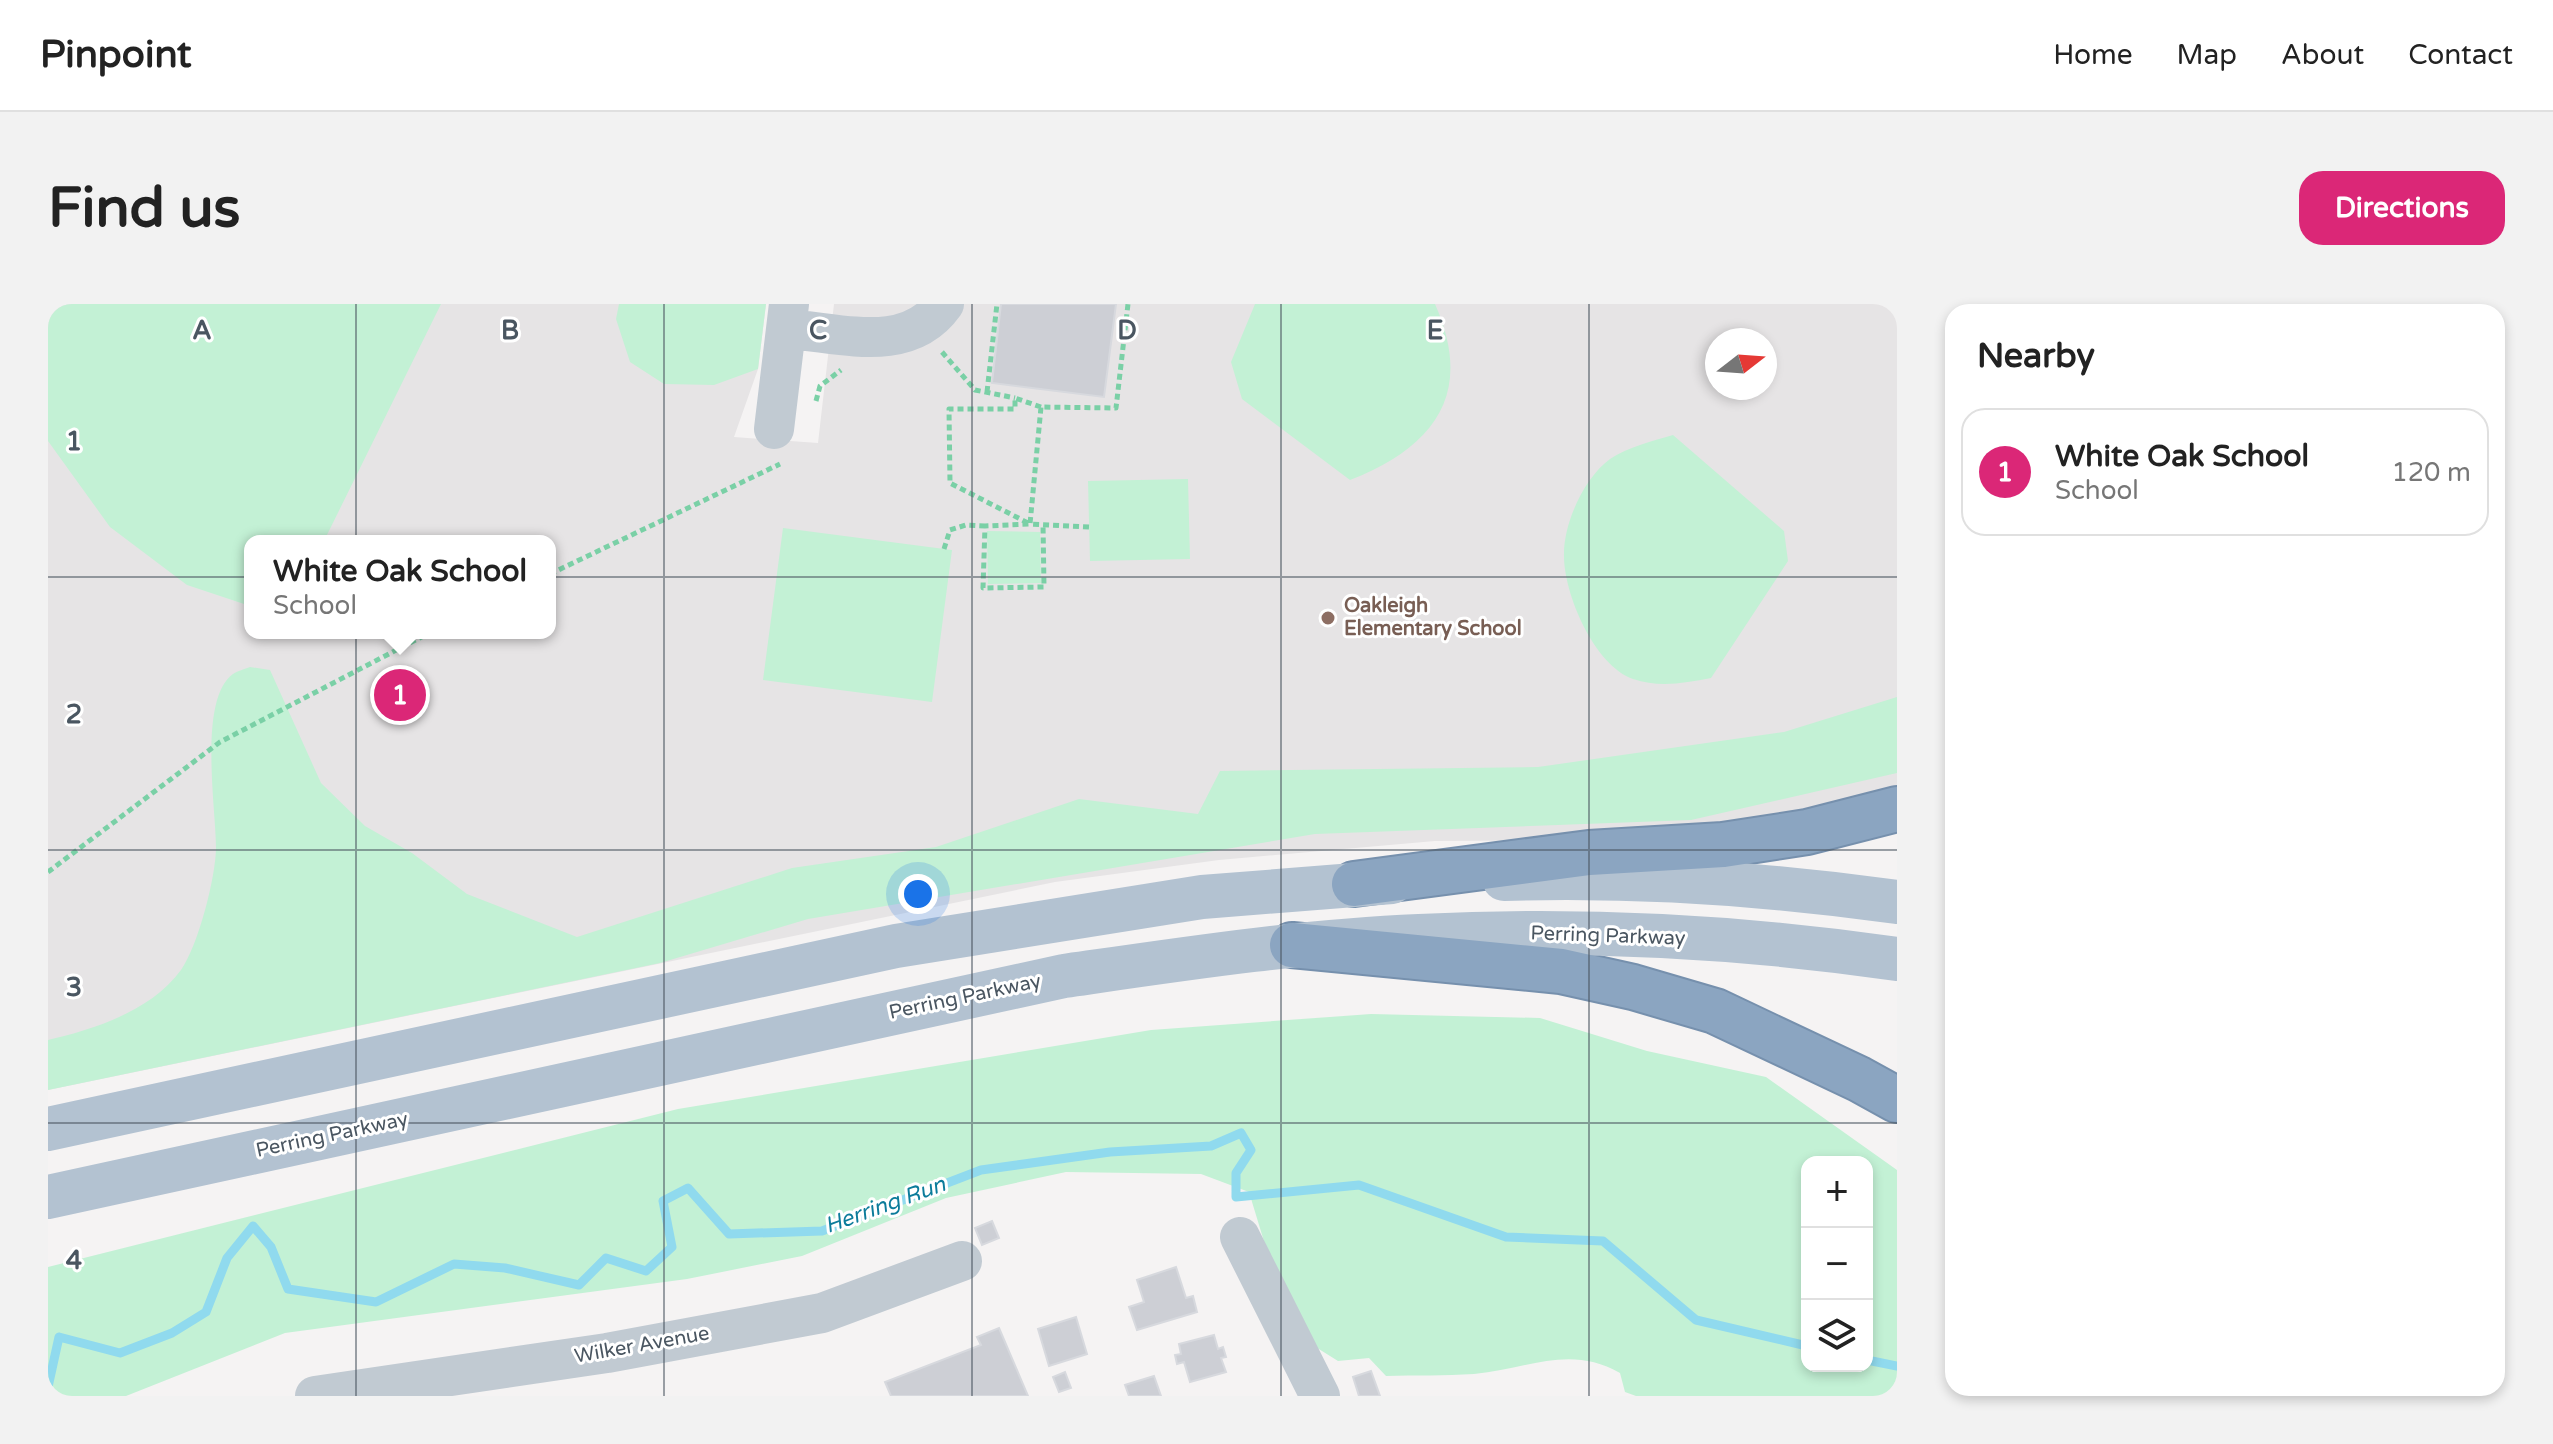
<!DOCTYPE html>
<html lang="en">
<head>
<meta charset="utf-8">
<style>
  body { margin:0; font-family:"Varela Round",sans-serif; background:#f2f2f2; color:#222 }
  .controls { position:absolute; right:24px; bottom:24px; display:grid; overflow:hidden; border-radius:16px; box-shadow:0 4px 12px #0003 }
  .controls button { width:72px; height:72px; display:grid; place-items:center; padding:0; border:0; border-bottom:2px solid #e0e0e0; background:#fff; color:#222; font:40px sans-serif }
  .compass { position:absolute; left:1657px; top:24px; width:72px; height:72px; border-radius:50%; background:#fff; box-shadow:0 4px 12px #0003; rotate:73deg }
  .you { position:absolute; left:870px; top:590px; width:28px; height:28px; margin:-20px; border:6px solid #fff; border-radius:50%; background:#1a73e8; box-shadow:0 0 0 12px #1a73e833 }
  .badge { display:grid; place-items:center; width:52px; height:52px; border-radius:50%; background:#db2777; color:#fff; font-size:26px; font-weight:700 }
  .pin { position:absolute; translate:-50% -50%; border:4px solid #fff; box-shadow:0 2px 8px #0006 }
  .popup { position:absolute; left:196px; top:231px; width:312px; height:104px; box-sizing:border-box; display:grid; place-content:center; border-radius:16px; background:#fff; filter:drop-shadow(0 2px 6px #0005); font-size:26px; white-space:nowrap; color:#767676 }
  .popup b { font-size:30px; color:#222 }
  .popup::after { content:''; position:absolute; left:50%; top:100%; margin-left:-16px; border:16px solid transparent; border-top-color:#fff }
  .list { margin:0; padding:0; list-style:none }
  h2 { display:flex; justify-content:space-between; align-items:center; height:104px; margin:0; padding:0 32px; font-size:34px }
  h2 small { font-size:26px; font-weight:400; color:#767676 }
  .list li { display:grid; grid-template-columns:52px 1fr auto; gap:24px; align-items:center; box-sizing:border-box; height:128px; margin:0 16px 16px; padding:0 16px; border:2px solid #e0e0e0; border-radius:24px }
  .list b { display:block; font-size:30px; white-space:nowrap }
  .list p { margin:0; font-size:26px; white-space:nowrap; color:#767676 }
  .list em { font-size:26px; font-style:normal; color:#767676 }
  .icon { flex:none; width:44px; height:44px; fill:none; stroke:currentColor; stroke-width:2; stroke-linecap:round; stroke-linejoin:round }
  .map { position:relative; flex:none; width:1849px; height:1092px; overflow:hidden; border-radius:24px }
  header { display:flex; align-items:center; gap:48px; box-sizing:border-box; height:112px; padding:0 40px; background:#fff; border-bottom:2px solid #e0e0e0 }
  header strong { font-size:38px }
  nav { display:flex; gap:44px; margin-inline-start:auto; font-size:28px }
  .intro { display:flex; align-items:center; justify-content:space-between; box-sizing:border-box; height:192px; padding:0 48px }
  h1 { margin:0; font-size:56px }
  .button { padding:20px 36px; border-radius:24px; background:#db2777; color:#fff; font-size:28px; font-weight:700 }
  main { display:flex; gap:48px; padding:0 48px }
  aside { flex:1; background:#fff; border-radius:24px; box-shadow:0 4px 12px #0003 }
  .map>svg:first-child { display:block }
</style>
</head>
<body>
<header>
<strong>Pinpoint</strong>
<nav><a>Home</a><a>Map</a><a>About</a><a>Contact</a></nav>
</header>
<div class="intro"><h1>Find us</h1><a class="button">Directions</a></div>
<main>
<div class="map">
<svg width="1849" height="1092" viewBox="0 0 1849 1092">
  <rect width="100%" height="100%" fill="#f5f3f3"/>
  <path fill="#e6e4e5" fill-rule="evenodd" d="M0,0H718L710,65L686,133L770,139L786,0H1849V489L1757,512L1563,536L1387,537L1171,556L1007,578L0,786ZM1669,36H1717V84H1669ZM202,237H502V329H202Z"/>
  <path fill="#c3f1d5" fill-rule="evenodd" d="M0,0H393L276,237H202V302L139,281L62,223L0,137Z
    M571,0H718L710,65L666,81L616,80L582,58L568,15Z
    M1207,0H1387C1427,90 1386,143 1302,176L1194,95L1183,58Z
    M1625,131L1736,227L1740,257L1663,374C1637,379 1611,384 1585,375C1546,361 1516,290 1516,252C1515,220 1536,174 1562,155C1580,143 1605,137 1625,131Z
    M1140,175L1142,255L1042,257L1040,177Z
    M735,224L904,246L884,398L715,376Z
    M939,227L992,228L993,279L940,280Z
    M202,363L222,366L273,479L317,522L364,549L419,590L529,633L744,564L888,543L1031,495L1150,510L1172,467L1490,463L1736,428L1849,393V469L1643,516L1267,530L760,615L612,659L0,786V736C47,725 103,707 133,666C150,642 168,573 168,543C168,504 150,395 185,370C189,367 197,365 202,363Z
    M1323,710L1492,714L1599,747L1718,773L1849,866V1092H1588L1577,1088L1572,1069C1522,1040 1479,1065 1426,1070C1397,1072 1367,1071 1338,1072L1321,1054L1290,1057L1258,1037L1218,944L1201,888L1153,870L1018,868L898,894L754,952L639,975L237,1029L78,1092H0V963L630,805L1103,726ZM1759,858H1819V1062H1759Z"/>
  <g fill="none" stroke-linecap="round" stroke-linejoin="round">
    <path stroke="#90daee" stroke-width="9" d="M1819,1056L1849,1062
      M0,1083L11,1033L72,1049L124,1029L158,1008L179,954L205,922L223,943L240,985L328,998L406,960L457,964L531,981L558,954L598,967L624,943L615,897L640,884L681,930L774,927L933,866L1062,848L1163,842L1193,829L1203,846L1188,869V893L1311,881L1458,933L1555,937L1648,1016L1759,1042"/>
  </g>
  <path fill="#cdcfd5" stroke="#d7d9de" stroke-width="2" d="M953,0H1068L1056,93L944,79Z
    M944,917L951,934L934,941L927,924Z
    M1128,963L1138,994L1145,992L1149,1008L1089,1026L1081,1003L1096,998L1089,976Z
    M1028,1013L1039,1050L1001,1062L990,1025Z
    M951,1024L980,1092H843L837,1078L933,1041L929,1033Z
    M1166,1031L1170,1045L1175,1043L1178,1053L1173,1054L1178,1068L1142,1078L1136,1058L1129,1060L1127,1051L1133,1050L1131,1040Z
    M1323,1067L1332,1092H1311L1305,1073Z
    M1017,1068L1023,1084L1011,1088L1005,1073Z
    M1106,1072L1113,1092H1081L1077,1081Z"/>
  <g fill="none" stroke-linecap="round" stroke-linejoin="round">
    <defs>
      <path id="highway" d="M1306,580L1541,549L1675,541L1759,528L1849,505
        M1244,641L1513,667L1585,683L1667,707L1811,775L1849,796"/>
    </defs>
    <use href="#highway" stroke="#7690ad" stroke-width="48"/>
    <path stroke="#7ad0a6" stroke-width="5" stroke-dasharray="6 4" stroke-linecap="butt" d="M894,48L927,86L967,94
      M939,88L949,0
      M768,97L772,82L793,66
      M993,103L967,94V105H901L902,179L982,220L937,222L935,284L996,283L995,220
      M1041,223L982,220L993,103L1068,104L1080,0
      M896,245L902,226L918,221L937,222
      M502,270L732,160
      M0,568L172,438L381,329"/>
    <path stroke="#c1cad2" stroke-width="40" d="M738,25C791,28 859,52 896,0
      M726,125L741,0
      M1192,933L1272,1092
      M267,1092L559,1049L774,1009L914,957"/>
    <path stroke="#b3c2d1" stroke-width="44" d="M1456,575C1587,571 1720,580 1849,598
      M0,825L848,642L1154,593L1344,578
      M0,893L1016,672C1134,655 1252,637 1371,632C1531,624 1691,632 1849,655"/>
    <use href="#highway" stroke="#8ba5c1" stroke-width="44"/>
  </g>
  <path fill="none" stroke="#4a5661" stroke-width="2" stroke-opacity="0.55" d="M308,0V1092M616,0V1092M924,0V1092M1233,0V1092M1541,0V1092M0,273H1849M0,546H1849M0,819H1849"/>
  <circle fill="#8d6e63" stroke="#fff" stroke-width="3" cx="1280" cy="314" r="8"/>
  <g text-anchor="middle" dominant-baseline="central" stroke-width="6" stroke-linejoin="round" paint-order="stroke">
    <g font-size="20" font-weight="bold" fill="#785e54" stroke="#fff" text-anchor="start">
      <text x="1296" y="302">Oakleigh<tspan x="1296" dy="23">Elementary School</tspan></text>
    </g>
    <g font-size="20" fill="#4a5661" stroke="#fff">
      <text transform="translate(1560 632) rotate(2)">Perring Parkway</text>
      <text transform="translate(917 693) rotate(-12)">Perring Parkway</text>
      <text transform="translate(284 831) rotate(-12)">Perring Parkway</text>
      <text transform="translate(594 1041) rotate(-10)">Wilker Avenue</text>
    </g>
    <g font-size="22" font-style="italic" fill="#0c7c9b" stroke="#fff">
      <text transform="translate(837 901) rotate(-20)">Herring Run</text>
    </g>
  </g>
  <g font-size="26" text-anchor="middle" font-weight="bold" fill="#4a5661" stroke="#fff" stroke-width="6" stroke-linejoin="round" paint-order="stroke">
    <text x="154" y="35">A</text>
    <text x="462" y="35">B</text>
    <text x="770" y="35">C</text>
    <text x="1079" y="35">D</text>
    <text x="1387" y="35">E</text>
    <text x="26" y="146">1</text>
    <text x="26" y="419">2</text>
    <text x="26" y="692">3</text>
    <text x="26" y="965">4</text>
  </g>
</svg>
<div class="controls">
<button>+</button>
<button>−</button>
<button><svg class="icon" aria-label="layers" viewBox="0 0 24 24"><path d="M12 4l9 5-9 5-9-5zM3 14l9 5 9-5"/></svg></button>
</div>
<svg class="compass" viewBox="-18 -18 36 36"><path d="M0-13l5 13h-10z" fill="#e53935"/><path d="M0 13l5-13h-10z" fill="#767676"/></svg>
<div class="you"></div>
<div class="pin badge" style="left:352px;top:391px">1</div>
<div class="popup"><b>White Oak School</b>School</div>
</div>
<aside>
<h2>Nearby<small></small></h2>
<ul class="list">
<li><span class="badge">1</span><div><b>White Oak School</b><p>School</p></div><em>120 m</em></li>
</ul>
</aside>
</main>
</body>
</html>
